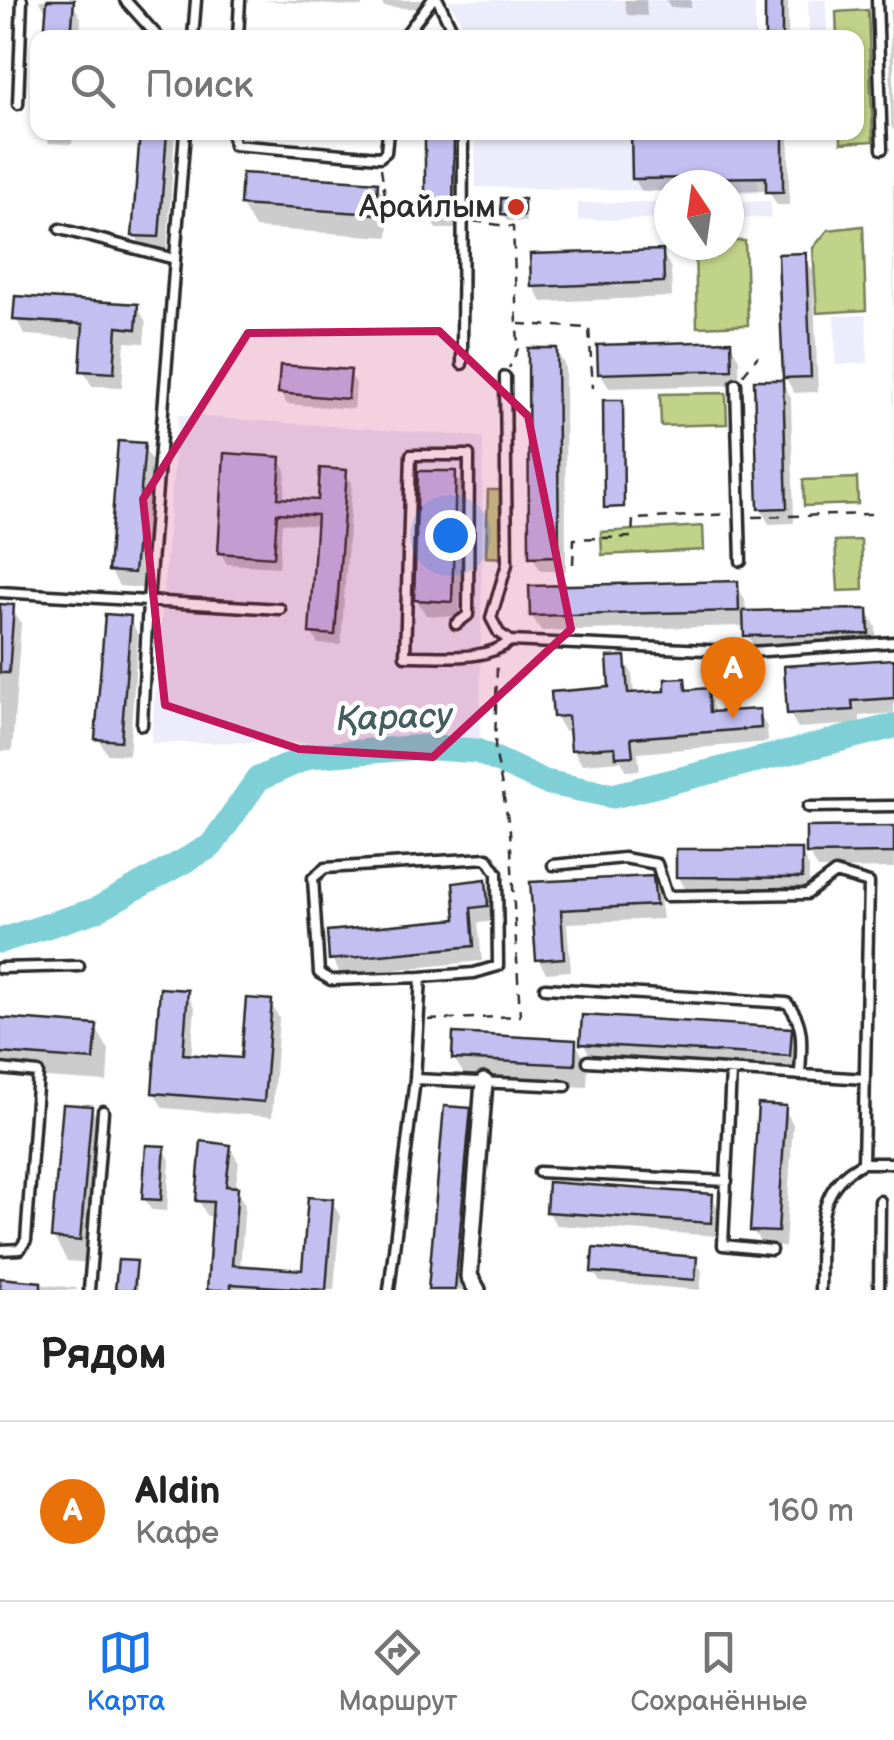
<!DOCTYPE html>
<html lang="ru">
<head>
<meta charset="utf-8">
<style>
  body { margin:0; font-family:"Balsamiq Sans",sans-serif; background:#f2f2f2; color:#222 }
  .compass { position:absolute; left:654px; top:170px; width:90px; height:90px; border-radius:50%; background:#fff; box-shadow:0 2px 8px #0004; rotate:347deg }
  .you { position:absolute; left:450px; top:535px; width:35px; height:35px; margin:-25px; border:8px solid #fff; border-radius:50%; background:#1a73e8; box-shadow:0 0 0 15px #1a73e833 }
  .badge { display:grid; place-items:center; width:65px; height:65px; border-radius:50%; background:#1a73e8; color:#fff; font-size:32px; font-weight:700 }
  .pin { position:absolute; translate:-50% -82px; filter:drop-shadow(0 2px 5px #0008) }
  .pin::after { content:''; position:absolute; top:52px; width:35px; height:30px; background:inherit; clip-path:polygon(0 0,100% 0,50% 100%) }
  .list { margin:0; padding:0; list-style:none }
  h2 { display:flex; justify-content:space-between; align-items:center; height:130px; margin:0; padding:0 40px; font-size:42px }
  h2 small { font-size:32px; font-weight:400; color:#767676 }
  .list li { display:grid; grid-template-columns:65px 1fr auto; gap:30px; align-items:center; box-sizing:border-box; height:180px; padding:0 40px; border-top:2px solid #e0e0e0 }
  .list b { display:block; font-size:38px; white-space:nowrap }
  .list p { margin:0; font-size:32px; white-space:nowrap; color:#767676 }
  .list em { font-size:32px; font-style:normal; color:#767676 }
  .icon { flex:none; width:55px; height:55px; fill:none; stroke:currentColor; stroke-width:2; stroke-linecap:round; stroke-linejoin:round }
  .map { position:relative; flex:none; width:894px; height:1290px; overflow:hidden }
  .search { position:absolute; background:#fff; box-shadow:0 2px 8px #0004; left:30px; right:30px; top:30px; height:110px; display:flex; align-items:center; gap:25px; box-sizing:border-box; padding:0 35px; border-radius:20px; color:#767676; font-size:38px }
  .sheet { height:310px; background:#fff }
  nav { display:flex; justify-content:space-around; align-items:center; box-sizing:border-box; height:140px; border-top:2px solid #e0e0e0; background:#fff; font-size:28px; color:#767676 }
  nav a { display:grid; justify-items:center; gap:5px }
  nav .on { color:#1a73e8 }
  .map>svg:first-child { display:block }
</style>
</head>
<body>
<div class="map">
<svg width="894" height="1290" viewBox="0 0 894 1290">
  <rect width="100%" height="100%" fill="#fff"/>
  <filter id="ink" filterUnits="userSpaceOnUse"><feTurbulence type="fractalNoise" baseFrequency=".01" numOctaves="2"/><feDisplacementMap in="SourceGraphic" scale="20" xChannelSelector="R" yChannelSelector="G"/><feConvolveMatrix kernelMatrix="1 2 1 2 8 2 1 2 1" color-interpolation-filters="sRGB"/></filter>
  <g filter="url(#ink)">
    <path fill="#edecfb" d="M448,0H732L755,4V37H472Z
      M808,0H826L827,37H809Z
      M475,133H757L758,193H729V185H669V191L476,187Z
      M771,201V218H729V202Z
      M669,202V219L578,220V203Z
      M866,315L868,363L836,365L834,316Z
      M178,415L483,437L480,741L151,743Z"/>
    <path fill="#c1d388" stroke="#767f5a" stroke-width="2.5" d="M868,10L873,141L841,143V133L856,132V38L837,37L836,12Z
      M863,226L866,310L817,313L813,248L828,230Z
      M729,241H745L748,325L697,327L695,245H729Z
      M726,393L727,424L661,426L660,394Z
      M857,478L858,504L804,506L803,480Z
      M488,490H510L508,558L486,557Z
      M703,526L704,550L602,555L601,532Z
      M861,540L863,590L838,591L835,541Z"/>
    <path fill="#0003" d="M39,0H71L81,18L80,38H47V13Z
      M261,0H362V7Z
      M380,0H430L429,9L384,7Z
      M624,0H646L647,16L627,15Z
      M666,0H691V8L670,7Z
      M767,0H788V38H768Z
      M890,10H894V131L891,126Z
      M43,132H73L72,144L49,143Z
      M142,132H175L167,252L144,250L135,235Z
      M428,132H461V229H436L427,213Z
      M634,132H667V144L721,143V132H789V205H777L768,190L729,191V185H669V191L642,192L634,178Z
      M893,175H894V539Z
      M377,184L390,208L388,237L255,228L242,205Z
      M523,201L526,222L507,221L503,214Z
      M662,252L671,268L672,297L542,302L533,286Z
      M804,256L813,271L818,392L794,393L786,378Z
      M137,306L146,322L144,343L125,342L122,387L92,386L83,370L85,339L25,335L16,319Z
      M730,344L739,359V385L609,388L600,373Z
      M556,350L565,366L566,571H541L532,556Z
      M349,373L356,384L354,409L287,404L280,393Z
      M782,382L791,398L794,523L769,524L760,508Z
      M143,446L152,461L142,588L119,586L110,570Z
      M279,459L286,470L284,501L320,503L345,472L352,483L341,645L318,644L311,632L319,526L282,523L279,567L227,564L220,552Z
      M455,473L464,489L459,617L426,615L417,600Z
      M736,584L745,600L746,614L867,611L876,627V649L755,651L746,626L541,631L532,616Z
      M0,607L12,608L21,623L12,751H0Z
      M129,618L138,634L129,755L107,754L98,738Z
      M623,658L632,673L634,695L668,693L684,680L690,692L707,691L716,715L758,712L767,727L768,742L638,753L640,770L627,771L621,761L582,764L573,750L572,730L564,731L555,716L612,690Z
      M894,661V713L860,716V724L798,728L789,713Z
      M894,829V868L818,869L809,853Z
      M801,852L809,867V893L687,892L678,876Z
      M651,878L659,892L663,919L567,923L571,971L546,973L538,959L533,885Z
      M485,882L494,897L496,921L478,923L482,961L341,975L332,959L459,921Z
      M186,993L195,1008L191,1058L243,1061L270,1002L279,1018L272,1117L163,1108L154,1093Z
      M0,1021L95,1027L109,1050L107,1082L0,1075Z
      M790,1030L799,1046L797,1071L592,1059L583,1043Z
      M575,1042L588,1065L587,1087L468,1081L454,1058Z
      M91,1108L104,1132L93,1263L67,1261L54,1238Z
      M784,1108L793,1124L785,1247L762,1246L753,1230Z
      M469,1110L483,1134L469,1290H432Z
      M164,1148L170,1160L167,1211L151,1210L145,1199Z
      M230,1148L239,1163L235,1189L245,1204L240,1268L305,1273L332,1201L340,1216L334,1290H210L215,1216H207L199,1201Z
      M711,1196L719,1210L718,1236L556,1225L548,1211Z
      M695,1260L702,1271L700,1290L600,1282L593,1271Z
      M135,1263L138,1290H118Z
      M0,1280L76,1288L77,1290H0Z"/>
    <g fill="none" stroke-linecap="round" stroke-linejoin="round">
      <path stroke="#7ed0d6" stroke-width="25" d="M0,941L96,910L211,846L258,779L310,756L422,747L477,751L545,782L613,796L894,726"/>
    </g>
    <path fill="#c3bff1" stroke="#2b2b2b" stroke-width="2.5" d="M47,0H74L71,38H44Z
      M765,0H782V38H765Z
      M140,132H167L159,237L132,236Z
      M425,132H454L453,214H425Z
      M631,132H661V141L718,140V132H783V192H766V177L632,179Z
      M242,173L378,182L376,214L240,205Z
      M501,198L524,199V216L501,214Z
      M663,250L664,282L531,287L530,254Z
      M806,253L811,377L783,378L778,254Z
      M15,296L138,304L136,329L117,327L114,373L80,371L83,324L13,320Z
      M731,341L732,370L598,374L597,345Z
      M528,348H557L559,556L529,557Z
      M280,365L351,370L348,399L278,393Z
      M754,380H783L787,508L758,509Z
      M603,400H623L624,507L604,508Z
      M118,441L145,443L134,573L108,571Z
      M224,453L281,457L278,498L318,500L320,468L347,470L335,635L309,633L317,515L277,513L274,557L218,553Z
      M418,471H456L452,602L414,600Z
      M738,581L739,611L530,616L529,586Z
      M0,604L14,605L9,673H0Z
      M868,609L869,634L744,636L743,611Z
      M105,614L131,616L121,741L95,739Z
      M625,656L628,693L665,691V679L685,678L686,690L708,688L710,712L760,709L761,728L631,738L633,756L616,757L615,747L571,750L568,716L553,717L551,692L609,687L607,657Z
      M894,659V698L852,701L853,710L787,714L784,666Z
      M894,826V853L806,854V827Z
      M676,849H802V878L676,877Z
      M653,876L656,905L561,910L564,958L536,960L530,882Z
      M486,879L488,906L471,908L474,946L329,960L327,931L456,919L453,883Z
      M160,988L188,990L183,1054L241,1058L246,998L272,1000L264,1102L152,1093Z
      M582,1015L792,1028L790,1056L580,1044Z
      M0,1018L97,1025L94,1060L0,1053Z
      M453,1033L576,1040L575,1065L452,1059Z
      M63,1104L92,1106L80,1241L51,1238Z
      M758,1104L786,1106L778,1232L750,1231Z
      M444,1106L471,1108L468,1139L455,1290H428Z
      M201,1141L231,1145L226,1186L238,1187L232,1265L302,1270L308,1197L333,1199L326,1290L231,1284V1290H207L213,1202L196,1201Z
      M146,1145L165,1146L161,1200L142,1199Z
      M548,1182L713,1194L711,1223L546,1212Z
      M593,1248L697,1257L695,1280L591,1272Z
      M118,1260L137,1261L134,1290H115Z
      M0,1278L41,1282V1290H0Z"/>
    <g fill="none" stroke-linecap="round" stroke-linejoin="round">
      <defs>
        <path id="service" d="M125,0L159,38
          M438,0L456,38
          M877,0L882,149
          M193,38L196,0
          M238,38L240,0
          M403,38L432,0
          M18,104L22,0
          M232,132L234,145L380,157L386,152L388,132
          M60,229L175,259
          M462,364L463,132
          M505,377L507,564L491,618L499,633L510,641L750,652L894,642
          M736,384L741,561
          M0,592L280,609
          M456,624L468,615L469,455H411L405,656C438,655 484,663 510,641
          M142,725L148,602L185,132
          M808,807L894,806
          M553,865L624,858L657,864L667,896L807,894L835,873L869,883L863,1163C811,1188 822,1240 820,1290
          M0,968L79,966
          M545,988L787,1003C806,1024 801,1048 800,1075
          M588,1061L865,1079
          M0,1069L38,1073L26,1240L20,1249L0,1250
          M731,1071L723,1245L771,1250
          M415,1079L421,977L331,980L319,973L313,878L325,868L487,858L497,873L498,966L474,973L421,977
          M863,1163H894
          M539,1172L727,1181
          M89,1290L103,1111
          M389,1290L415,1079L566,1086
          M879,1290L880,1201"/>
        <path id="minor" d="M477,1290L469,1276L484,1082"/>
      </defs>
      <use href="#service" stroke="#2b2b2b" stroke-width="15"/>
      <use href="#minor" stroke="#2b2b2b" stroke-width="22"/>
      <path stroke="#2b2b2b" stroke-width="2.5" stroke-dasharray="10 8" stroke-linecap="butt" d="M381,168L386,202L393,215L451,221
        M473,221L513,227L518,349L509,368
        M519,324L589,328L593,388
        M743,375L758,356
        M753,517L871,514
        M573,564L574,539L632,537L633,519L730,514
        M428,1020L520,1016L510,831L495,749L497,663"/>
      <use href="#service" stroke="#fff" stroke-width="8"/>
      <use href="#minor" stroke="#fff" stroke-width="15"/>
    </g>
  </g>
  <path fill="#c2185b" fill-opacity="0.2" stroke="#c2185b" stroke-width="8" stroke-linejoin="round" d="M439,331L528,416L571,629L433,757L299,749L165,705L143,499L248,333Z"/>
  <circle fill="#c8321e" stroke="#fff" stroke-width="4" cx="516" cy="207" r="10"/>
  <g text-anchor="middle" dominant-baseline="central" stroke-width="9" stroke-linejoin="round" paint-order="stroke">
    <g font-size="32" fill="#2b2b2b" stroke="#fff" text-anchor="end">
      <text x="496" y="207">Арайлым</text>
    </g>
    <g font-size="35" font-style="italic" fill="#445d5e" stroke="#fff">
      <text transform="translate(394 718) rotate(-2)">Қарасу</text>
    </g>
  </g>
</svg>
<svg class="compass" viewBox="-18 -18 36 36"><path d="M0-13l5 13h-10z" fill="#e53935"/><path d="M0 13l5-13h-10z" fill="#767676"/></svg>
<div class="you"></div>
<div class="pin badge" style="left:733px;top:719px;background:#e8710a">A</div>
<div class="search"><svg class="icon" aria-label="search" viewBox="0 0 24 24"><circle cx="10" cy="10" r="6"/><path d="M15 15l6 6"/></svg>Поиск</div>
</div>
<section class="sheet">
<h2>Рядом<small></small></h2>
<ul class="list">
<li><span class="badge" style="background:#e8710a">A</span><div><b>Aldin</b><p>Кафе</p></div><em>160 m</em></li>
</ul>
</section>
<nav>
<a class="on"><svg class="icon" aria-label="map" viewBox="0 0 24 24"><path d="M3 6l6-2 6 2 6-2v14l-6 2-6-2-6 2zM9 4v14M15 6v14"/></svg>Карта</a>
<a><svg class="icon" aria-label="directions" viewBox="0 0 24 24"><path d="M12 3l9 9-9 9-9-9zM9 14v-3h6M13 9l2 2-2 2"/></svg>Маршрут</a>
<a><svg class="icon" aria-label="saved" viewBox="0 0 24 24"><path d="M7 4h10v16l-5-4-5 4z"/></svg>Сохранённые</a>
</nav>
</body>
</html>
